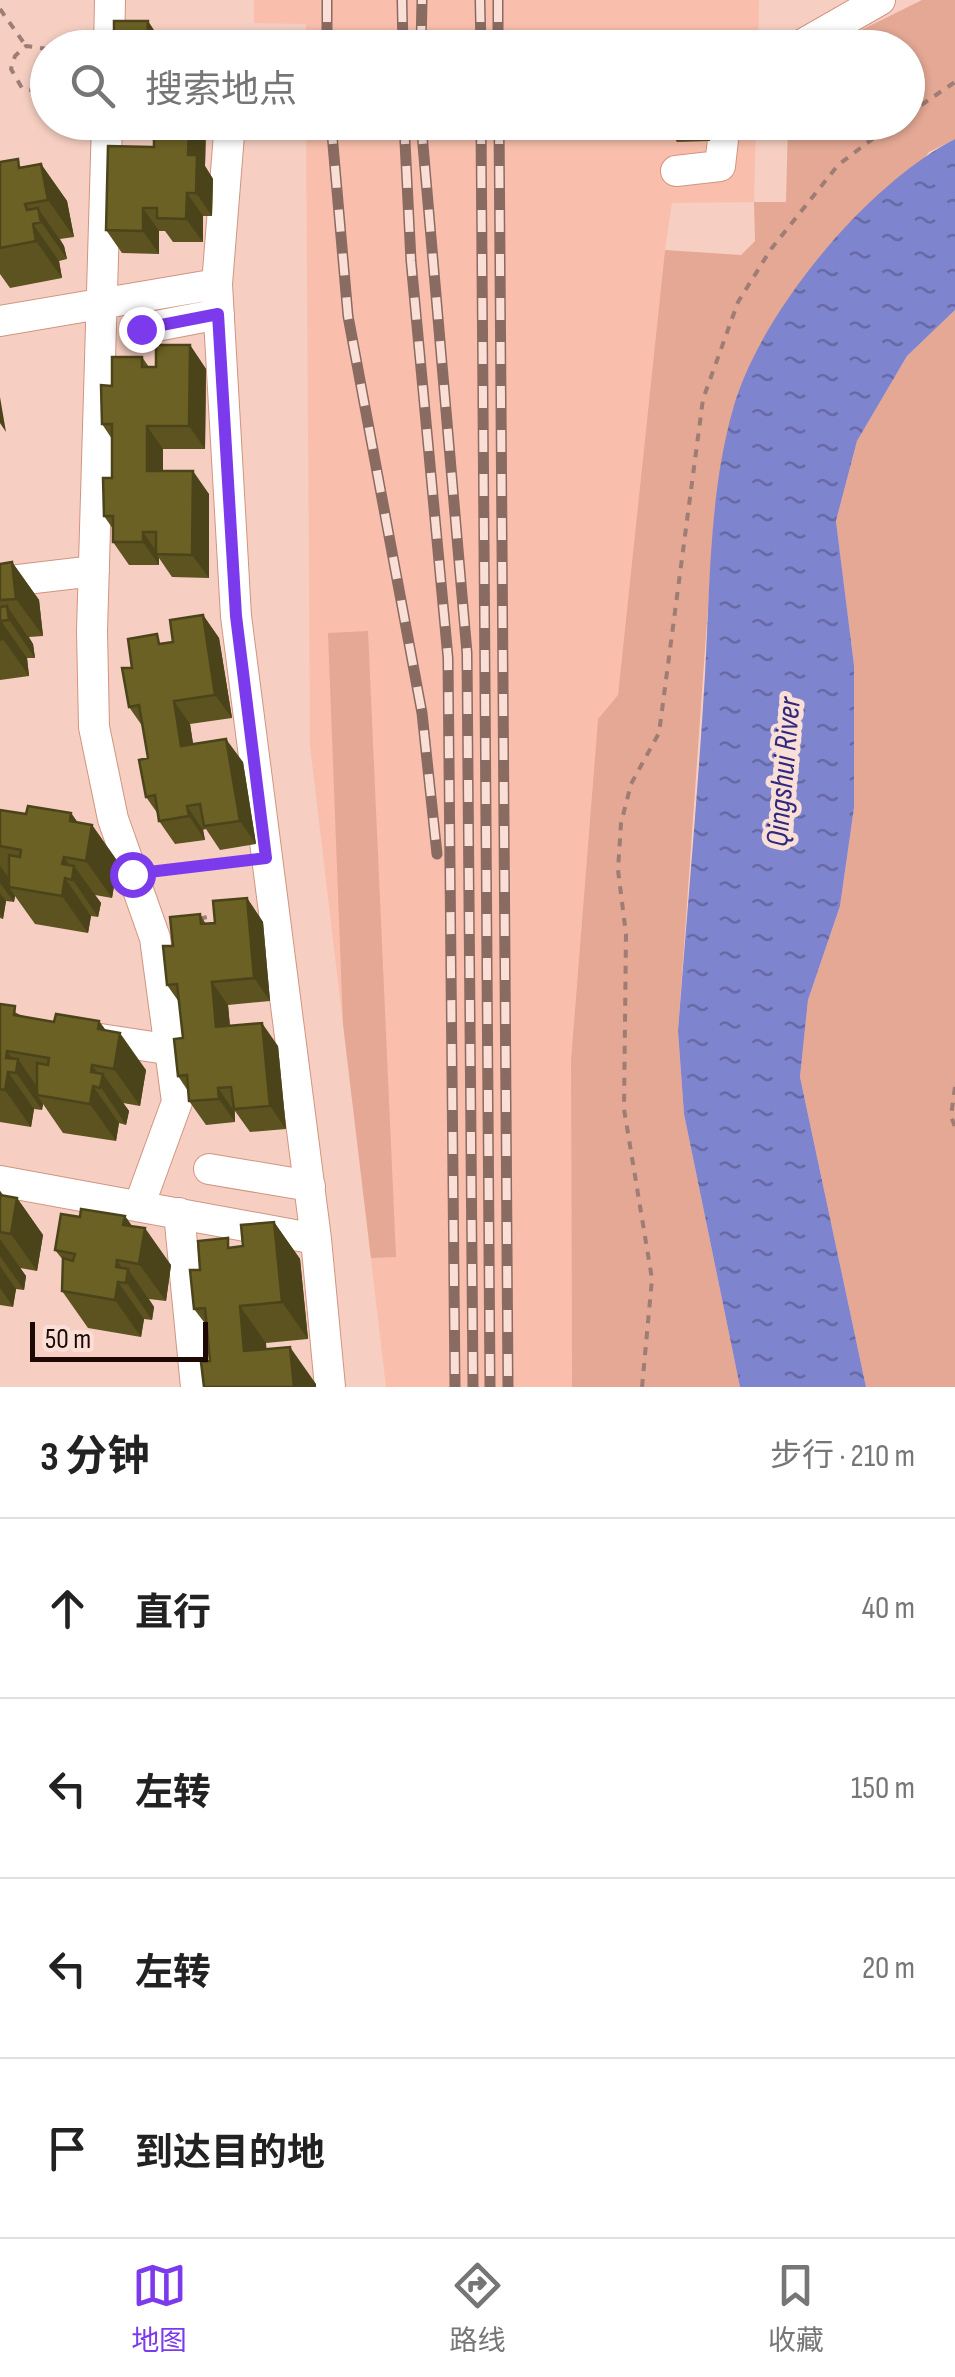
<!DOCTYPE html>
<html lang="zh">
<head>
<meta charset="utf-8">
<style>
  body { margin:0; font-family:"Sofia Sans Condensed","Noto Sans SC",sans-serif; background:#f2f2f2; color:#222 }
  .scale { position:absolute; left:30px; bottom:25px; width:178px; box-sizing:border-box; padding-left:10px; border:5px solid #1e0803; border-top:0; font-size:28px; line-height:35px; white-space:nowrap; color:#1e0803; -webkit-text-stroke:8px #fadfd7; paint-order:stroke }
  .stop { position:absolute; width:30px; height:30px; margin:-22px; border:8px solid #7c3aed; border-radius:50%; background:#fff }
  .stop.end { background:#7c3aed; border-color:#fff; box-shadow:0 2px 10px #0008 }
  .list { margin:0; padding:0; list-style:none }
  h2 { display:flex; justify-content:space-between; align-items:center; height:130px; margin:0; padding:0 40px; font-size:42px }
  h2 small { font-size:32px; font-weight:400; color:#767676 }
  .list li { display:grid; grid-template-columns:65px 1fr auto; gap:30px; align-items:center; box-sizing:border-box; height:180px; padding:0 40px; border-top:2px solid #e0e0e0 }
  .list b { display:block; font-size:38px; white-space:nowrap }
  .list em { font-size:32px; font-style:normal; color:#767676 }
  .icon { flex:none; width:55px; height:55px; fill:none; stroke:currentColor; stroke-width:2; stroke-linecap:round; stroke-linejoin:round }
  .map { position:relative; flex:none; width:955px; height:1387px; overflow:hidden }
  .search { position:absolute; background:#fff; box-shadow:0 2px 8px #0004; left:30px; right:30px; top:30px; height:110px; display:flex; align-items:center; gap:25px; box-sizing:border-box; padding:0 35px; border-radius:55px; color:#767676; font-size:38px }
  .sheet { height:850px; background:#fff }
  nav { display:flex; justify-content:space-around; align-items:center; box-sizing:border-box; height:140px; border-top:2px solid #e0e0e0; background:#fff; font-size:28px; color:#767676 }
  nav a { display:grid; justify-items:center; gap:5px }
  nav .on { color:#7c3aed }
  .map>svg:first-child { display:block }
</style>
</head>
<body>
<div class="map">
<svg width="955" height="1387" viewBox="0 0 955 1387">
  <defs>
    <pattern id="water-ripples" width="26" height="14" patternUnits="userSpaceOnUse" patternTransform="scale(2.5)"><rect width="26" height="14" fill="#7e84cd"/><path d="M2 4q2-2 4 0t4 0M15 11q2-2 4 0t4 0" fill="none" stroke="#676aa4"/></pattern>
  </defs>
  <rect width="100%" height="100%" fill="#f6cfc2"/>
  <path fill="#f9bfac" d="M254,0H759L758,47H306V24L254,23Z
    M306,123H756L754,202L672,203L665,250L618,696L598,719L571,1060L572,1387H386L310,746Z"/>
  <path fill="#e4a894" d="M922,0H955V139L929,152L733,409L715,508L678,1031L684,1114L740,1387H572L571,1060L598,719L618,695L665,250L741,255L755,241L754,202H786L788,123L908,122V48L827,47Z
    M955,310V1387H866L800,1077L808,1000L840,906L854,808V665L836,521L857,441L907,356Z
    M368,631L396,1257L371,1258L343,1024L328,633Z"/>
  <path fill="url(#water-ripples)" d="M955,139V310L907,356L857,441L836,521L854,665V808L840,906L808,1000L800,1077L866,1387H740L684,1114L678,1031C687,912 698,793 705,674C710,587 709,494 733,409C760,313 866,185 955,139Z"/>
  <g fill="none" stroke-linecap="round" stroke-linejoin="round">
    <defs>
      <path id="minor" d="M109,48L110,0
        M796,48L880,0
        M107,122L92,631L94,727L113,819L155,938L177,1102L139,1206
        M230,122L217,284L236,616L316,1239L330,1387
        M676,171L720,166L725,122
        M0,321L217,284
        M141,329L219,314
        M0,582L94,571
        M87,1037L173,1050
        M209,1169L310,1186
        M0,1181L316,1239
        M179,1213L196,1387"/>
    </defs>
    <use href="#minor" stroke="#d29480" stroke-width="32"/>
    <path stroke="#9d7d74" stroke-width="4" stroke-dasharray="8 8" stroke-linecap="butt" d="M0,9L26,46
      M48,49L26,46L15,56L11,69L22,88L36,91L48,86
      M908,114L955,82
      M157,870L242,860
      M199,919L219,914
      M955,1087L951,1116L955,1127
      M642,1387L652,1279L624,1109L626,934L618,870L621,823L631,784L659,733L703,399L738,302L771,249L838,165L895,122"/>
    <use href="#minor" stroke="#fff" stroke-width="30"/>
    <defs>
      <path id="rail" d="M327,0V48
        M402,0L403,48
        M480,0L481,48
        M498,0V48
        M421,48L422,0
        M331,122L348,316L422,713L437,854
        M404,122L411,261L448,658L455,1387
        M421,122L467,653L473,1387
        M481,122L490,1387
        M499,122L508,1387"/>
    </defs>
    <use href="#rail" stroke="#8a6b62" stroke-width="11"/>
    <use href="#rail" stroke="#fadfd7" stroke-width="8" stroke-dasharray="22" stroke-linecap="butt"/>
  </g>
  <path fill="#5c5320" d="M128,122H216V125L206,124L205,166L213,179L212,216H203V242H173L165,231H159V254L122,253L106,230L154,147V125L129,124Z
    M710,122V141L677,142L671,133Z
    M0,162L23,167L41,164L67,201L74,237L60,239L64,246L67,259L59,261L62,278L10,288L0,274Z
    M190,345L206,369L205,449H163V471L209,494V578L172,577L159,558V565H129L113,542V529L104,516L112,478V439L102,424L112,386L142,357L149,367H156Z
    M12,562L39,600L43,636L29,637L33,644L35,658H27L29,676L0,680V564Z
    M203,615L219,638L232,718L190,724L193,744L243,762L256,844L220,850L206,829L203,830L205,840L175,844L159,821L158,814L146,797L148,758L143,727L129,707L132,668L164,643L173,642Z
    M0,810L26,814L71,813L78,823L92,825L118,862L112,898L95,895L101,903L98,917L91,916L88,933L35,924L15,896L14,902L6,901L3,919L0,918Z
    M247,898L263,922L270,1001L228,1005L230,1026L278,1046L286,1129L250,1132L235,1111V1122L206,1125L189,1101L188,1091L178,1076L183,1038L179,1002L167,985L173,946L200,914L206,924L215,923Z
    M0,1004L22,1016L54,1022L99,1021L106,1031L146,1070L140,1106L123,1103L129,1111L126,1125L119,1123L116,1141L63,1133L43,1104L42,1110L34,1109L31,1127L0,1122Z
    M0,1191L4,1196L17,1198L43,1235L37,1271L20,1268L26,1276L24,1290L16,1289L13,1307L0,1305Z
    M125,1216L132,1226L171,1265L166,1301L149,1299L154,1307L152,1320L144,1319L141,1337L88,1328L62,1291L63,1260L55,1250L80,1217Z
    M274,1222L300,1259L308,1339L266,1343V1349L316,1384V1387H204L210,1361L207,1326L194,1309L200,1270L234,1247L243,1246Z"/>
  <path fill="#4b441a" d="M148,21L164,45L147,43Z
    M192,34L201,48H192Z
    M189,122H205L206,124L205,166L213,179L212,216L196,193L188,155Z
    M704,122H710V141L704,132Z
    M41,164L67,201L74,237L48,200Z
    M187,193L203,216V242L186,219Z
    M38,208L64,246L67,259L41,222Z
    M143,208L159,231V254L143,231Z
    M33,224L59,261L62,278L36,241Z
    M190,345L206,369L205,449L189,426Z
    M0,397L6,432L0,423Z
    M147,426L163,449V494L147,471Z
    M193,471L209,494V578L192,555Z
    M143,532L158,554H156L159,558V565L143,542Z
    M12,562L39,600L43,636L16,599Z
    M7,606L33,644L35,658L9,620Z
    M203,615L219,638L232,718L215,695Z
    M1,621L27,658L29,676L3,639Z
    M174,701L190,724L197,769L181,746Z
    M226,739L243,762L256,844L240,821Z
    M187,806L203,830L205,840L189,816Z
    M71,813L89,839L92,825L118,862L112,898L86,861L70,821Z
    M64,857L74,871V866L101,903L98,917L62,864Z
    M0,866L16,888L9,887L15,896L14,902L0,883Z
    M65,878L91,916L88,933L62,896Z
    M0,893L6,901L3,919L0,914Z
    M247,898L263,922L270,1001L254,978Z
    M212,982L228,1005L232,1050L216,1027Z
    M99,1021L118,1047L120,1033L146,1070L140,1106L114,1069L98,1029Z
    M262,1023L278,1046L286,1129L270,1106Z
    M7,1051L17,1065L18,1059L44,1097L37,1095L43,1104L42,1110L6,1058Z
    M92,1065L102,1079L103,1074L129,1111L126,1125L91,1072Z
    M8,1072L34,1109L31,1127L5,1090Z
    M93,1086L119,1123L116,1141L90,1104Z
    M218,1088L234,1111L235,1122L219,1099Z
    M0,1191L15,1212L17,1198L43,1235L37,1271L11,1234L0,1201Z
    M125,1216L143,1242L145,1228L171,1265L166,1301L139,1264L123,1225Z
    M274,1222L300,1259L308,1339L282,1302Z
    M0,1239L26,1276L24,1290L0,1256Z
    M117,1260L127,1275L128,1269L154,1307L152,1320L116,1267Z
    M0,1266L16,1289L13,1307L0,1288Z
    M118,1282L144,1319L141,1337L115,1300Z
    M240,1306L266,1343L270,1387L244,1351Z
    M290,1347L316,1384V1387H294Z"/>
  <path fill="#6b6125" stroke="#4b441a" stroke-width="2.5" d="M114,21H148L147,43H162V34H192V48H114Z
    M154,122H189L188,155H197L196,193H187L186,219L157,218V208H143V231L106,230L108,146L154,147Z
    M671,122H704V132L671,133Z
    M18,159L19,168L41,164L48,200L25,204L27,210L38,208L41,222L33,224L36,241L0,248V162Z
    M156,345H190L189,426H147V471H193L192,555L156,554V532H143V542H113V516H104L103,478H112V424H102L101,385L112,386V357H142V367H156Z
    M12,562L16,599L0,600V564Z
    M7,606L9,620L1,621L3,639L0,640V607Z
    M203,615L215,695L174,701L181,746L226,739L240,821L204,826L200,804L187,806L189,816L159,821L155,795L146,797L139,760L148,758L139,705L129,707L122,668H132L128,639L157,634L159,644L173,642L170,620Z
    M28,806L71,813L70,821L92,825L86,861L64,857L62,864L74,866L72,880L65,878L62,896L9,887V855L20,857L21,850L0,846V810L26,814Z
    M247,898L254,978L212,982L216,1027L262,1023L270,1106L234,1109L231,1087L218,1088L219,1099L189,1101L187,1075L178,1076L174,1039L183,1038L177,984L167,985L163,946H173L170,917L200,914L201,924L215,923L213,901Z
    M0,1004L15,1006L14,1015L54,1022L56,1014L99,1021L98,1029L120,1033L114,1069L92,1065L91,1072L103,1074L100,1088L93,1086L90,1104L37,1095V1063L48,1065L49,1058L7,1051L6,1058L18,1059L16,1073L8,1072L5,1090L0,1089Z
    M0,1195L17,1198L11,1234L0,1232Z
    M81,1209L125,1216L123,1225L145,1228L139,1264L117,1260L116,1267L128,1269L126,1283L118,1282L115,1300L62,1291L63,1258L73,1261L75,1254L55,1250L61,1214L80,1217Z
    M274,1222L282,1302L240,1306L244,1351L290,1347L294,1387H204L201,1362L210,1361L205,1308L194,1309L190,1270H200L198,1241L228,1238V1248L243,1246L241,1225Z"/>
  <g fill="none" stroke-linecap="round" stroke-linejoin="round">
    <path stroke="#7c3aed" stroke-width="12" d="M132,874L266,858L236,616L218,314L141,329"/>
  </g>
  <g text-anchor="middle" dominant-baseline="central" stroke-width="10" stroke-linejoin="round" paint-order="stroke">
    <g font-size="32" font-style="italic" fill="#2f2a80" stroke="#fadfd7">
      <text transform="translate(784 772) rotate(-85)">Qingshui River</text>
    </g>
  </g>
</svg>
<div class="scale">50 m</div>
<div class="stop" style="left:132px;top:874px"></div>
<div class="stop end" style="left:141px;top:329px"></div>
<div class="search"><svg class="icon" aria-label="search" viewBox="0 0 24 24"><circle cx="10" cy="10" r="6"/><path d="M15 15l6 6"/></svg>搜索地点</div>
</div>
<section class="sheet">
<h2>3 分钟<small>步行 · 210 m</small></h2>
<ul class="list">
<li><svg class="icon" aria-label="ahead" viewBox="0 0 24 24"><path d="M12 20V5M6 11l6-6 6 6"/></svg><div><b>直行</b></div><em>40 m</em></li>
<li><svg class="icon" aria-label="left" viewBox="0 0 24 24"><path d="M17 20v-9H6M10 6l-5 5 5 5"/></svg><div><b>左转</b></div><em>150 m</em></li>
<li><svg class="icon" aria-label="left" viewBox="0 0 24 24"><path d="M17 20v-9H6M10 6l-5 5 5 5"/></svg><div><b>左转</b></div><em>20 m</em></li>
<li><svg class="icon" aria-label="arrive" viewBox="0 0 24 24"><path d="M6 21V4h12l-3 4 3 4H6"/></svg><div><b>到达目的地</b></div></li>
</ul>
</section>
<nav>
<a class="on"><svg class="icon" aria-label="map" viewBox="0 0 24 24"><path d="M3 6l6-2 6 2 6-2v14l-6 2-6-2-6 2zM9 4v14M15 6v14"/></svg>地图</a>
<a><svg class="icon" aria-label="directions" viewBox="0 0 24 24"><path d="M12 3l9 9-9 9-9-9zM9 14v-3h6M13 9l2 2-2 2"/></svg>路线</a>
<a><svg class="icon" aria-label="saved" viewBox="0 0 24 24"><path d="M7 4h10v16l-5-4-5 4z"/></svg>收藏</a>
</nav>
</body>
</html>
